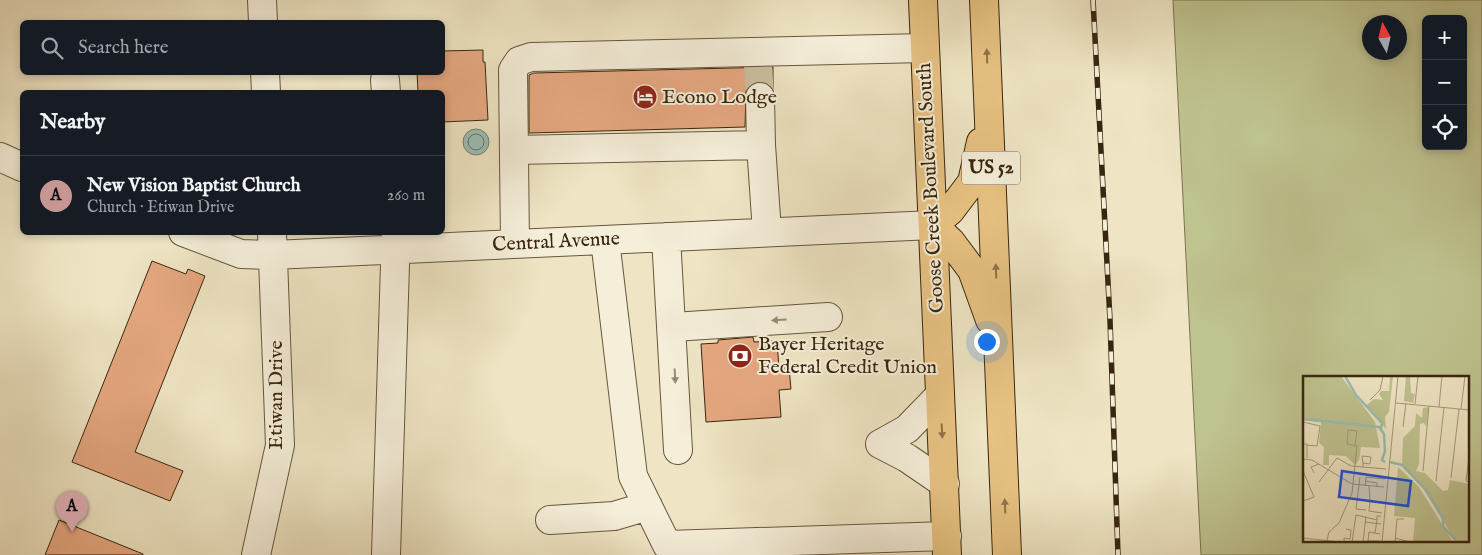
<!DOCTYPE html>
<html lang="en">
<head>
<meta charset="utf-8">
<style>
  body { margin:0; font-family:"IM FELL English",serif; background:#242831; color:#f1f3f6 }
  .controls { position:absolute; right:15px; top:15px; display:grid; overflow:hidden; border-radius:8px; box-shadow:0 2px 8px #0003 }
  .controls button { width:45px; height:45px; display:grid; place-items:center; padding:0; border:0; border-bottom:1px solid #363941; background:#171b24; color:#f1f3f6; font:25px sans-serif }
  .compass { position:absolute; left:1362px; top:15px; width:45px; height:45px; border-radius:50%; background:#171b24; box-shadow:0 2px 8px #0003; rotate:352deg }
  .you { position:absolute; left:986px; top:341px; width:18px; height:18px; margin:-12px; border:4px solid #fff; border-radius:50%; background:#1a73e8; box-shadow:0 0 0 8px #1a73e833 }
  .badge { display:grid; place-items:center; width:32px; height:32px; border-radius:50%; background:#c59692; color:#111; font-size:16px; font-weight:700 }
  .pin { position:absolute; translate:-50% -41px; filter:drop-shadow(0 1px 2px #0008) }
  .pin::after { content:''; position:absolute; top:26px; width:18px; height:15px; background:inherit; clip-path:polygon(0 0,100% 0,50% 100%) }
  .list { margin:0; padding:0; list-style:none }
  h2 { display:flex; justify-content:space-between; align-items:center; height:65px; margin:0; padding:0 20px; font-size:21px }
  h2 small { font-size:16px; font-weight:400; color:#9ea1a6 }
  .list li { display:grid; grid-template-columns:32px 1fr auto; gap:15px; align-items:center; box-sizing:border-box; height:80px; padding:0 20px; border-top:1px solid #363941 }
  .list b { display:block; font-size:19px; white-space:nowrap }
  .list p { margin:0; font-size:16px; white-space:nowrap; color:#9ea1a6 }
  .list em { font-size:16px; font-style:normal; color:#9ea1a6 }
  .icon { flex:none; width:28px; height:28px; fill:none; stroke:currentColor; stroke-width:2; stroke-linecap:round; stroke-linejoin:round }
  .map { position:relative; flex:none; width:1482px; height:555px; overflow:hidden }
  .search { position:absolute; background:#171b24; box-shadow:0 2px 8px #0003; left:20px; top:20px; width:425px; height:55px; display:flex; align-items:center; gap:12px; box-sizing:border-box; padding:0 18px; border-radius:8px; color:#9ea1a6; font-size:19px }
  .panel { position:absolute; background:#171b24; box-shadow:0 2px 8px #0003; left:20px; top:90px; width:425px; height:145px; border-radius:8px }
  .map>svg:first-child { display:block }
</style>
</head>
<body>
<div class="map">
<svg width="1482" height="555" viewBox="0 0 1482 555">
  <rect width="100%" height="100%" fill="#efe5c4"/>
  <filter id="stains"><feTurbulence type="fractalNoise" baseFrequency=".004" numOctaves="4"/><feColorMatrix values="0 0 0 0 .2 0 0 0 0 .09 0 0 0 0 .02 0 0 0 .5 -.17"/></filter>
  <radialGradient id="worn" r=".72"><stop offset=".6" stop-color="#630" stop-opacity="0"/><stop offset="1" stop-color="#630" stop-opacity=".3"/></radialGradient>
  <path fill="#bfc390" stroke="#7c7450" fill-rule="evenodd" d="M1173,0H1482V555H1201ZM1426,19H1463V146H1426ZM1370,22H1400V52H1370ZM1304,378H1468V541H1304Z"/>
  <path fill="#9abfb6" stroke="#738273" d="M463 142a13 13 0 1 1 26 0a13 13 0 1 1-26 0Z"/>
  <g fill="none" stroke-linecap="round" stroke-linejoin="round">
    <path stroke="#6a7262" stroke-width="1" d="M468 142a8 8 0 1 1 16 0a8 8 0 1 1-16 0Z"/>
  </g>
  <path fill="#e6a881" stroke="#39260f" d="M483,50V62H485L488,120L442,122V92H418L417,72H442V51Z
    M773,67V89L767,83L759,81L752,84L746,90L745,127L529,133V75L534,73Z
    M152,261L186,274L188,269L205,276L135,452L183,471L170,501L72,462Z
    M753,337L754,342L777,341L779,368H789L791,389L779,390L781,417L706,422L701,344L718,343V340Z
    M59,520L143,554V555H45Z"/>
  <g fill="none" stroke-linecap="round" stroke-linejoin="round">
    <path stroke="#cbbfa0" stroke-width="28" stroke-dasharray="28 14" stroke-linecap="butt" d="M758,66L760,97"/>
    <defs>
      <path id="minor" d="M262,0L263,22
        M265,72L266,92
        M385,80L386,92
        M760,97L761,145
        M514,150L761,145L767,232
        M0,157L22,167
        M183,232L241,254L273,255L933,225
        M666,237L678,450
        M605,240L633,476L667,545L947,536
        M515,244L513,70L519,61L531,57L925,48
        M673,327L828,317
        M880,444L907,429L940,395
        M880,444L907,458L945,484
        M550,520L614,516L648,506
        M256,555L280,445L272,232
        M386,555L396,232"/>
      <path id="highway" d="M923,0L947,555
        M984,0L1007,555
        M933,225L950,211L972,182L981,142
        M933,225L951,242L972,270L990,320"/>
    </defs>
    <use href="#minor" stroke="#66563c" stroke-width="30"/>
    <use href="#highway" stroke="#39260f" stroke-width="30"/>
    <use href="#minor" stroke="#f5eed9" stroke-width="28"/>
    <use href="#highway" stroke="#e8c282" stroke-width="28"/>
    <defs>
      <path id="rail" d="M1093,0L1110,320L1118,555"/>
    </defs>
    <use href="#rail" stroke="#39260f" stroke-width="5.5"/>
    <use href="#rail" stroke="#f5eed9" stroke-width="4" stroke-dasharray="11" stroke-linecap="butt"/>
  </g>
  <defs><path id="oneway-solid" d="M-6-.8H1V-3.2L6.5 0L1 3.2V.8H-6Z" transform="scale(1.25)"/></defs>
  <g fill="#907448">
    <use href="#oneway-solid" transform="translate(987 56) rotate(-92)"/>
    <use href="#oneway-solid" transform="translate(996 271) rotate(-92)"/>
    <use href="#oneway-solid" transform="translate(942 431) rotate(87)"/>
    <use href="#oneway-solid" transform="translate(1005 506) rotate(-92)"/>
  </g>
  <g fill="#978a74">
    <use href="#oneway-solid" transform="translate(779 320) rotate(176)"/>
    <use href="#oneway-solid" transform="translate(675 376) rotate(87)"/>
  </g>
  <defs>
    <symbol id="hotel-disc" viewBox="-11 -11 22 22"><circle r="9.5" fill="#8f2418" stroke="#f5eed9"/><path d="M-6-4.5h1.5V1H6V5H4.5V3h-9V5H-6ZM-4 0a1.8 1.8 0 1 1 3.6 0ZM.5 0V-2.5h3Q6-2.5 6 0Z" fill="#fff"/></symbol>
    <symbol id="bank-disc" viewBox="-11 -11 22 22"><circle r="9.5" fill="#8f2418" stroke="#f5eed9"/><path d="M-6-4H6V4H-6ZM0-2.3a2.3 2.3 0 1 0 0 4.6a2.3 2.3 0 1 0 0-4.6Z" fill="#fff"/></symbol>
  </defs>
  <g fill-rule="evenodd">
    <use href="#hotel-disc" x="631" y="83" width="28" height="28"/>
    <use href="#bank-disc" x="726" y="342" width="28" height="28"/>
  </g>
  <g text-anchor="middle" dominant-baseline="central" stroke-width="4" stroke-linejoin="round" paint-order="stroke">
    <rect fill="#f5eed9" stroke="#71624c" stroke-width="1" x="962" y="151.5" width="58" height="33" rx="4"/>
    <g font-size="19" font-weight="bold" fill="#39260f">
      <text x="991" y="168">US 52</text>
    </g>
    <g font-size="20" fill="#39260f" stroke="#f5eed9" text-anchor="start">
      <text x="662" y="97">Econo Lodge</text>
      <text x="758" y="344">Bayer Heritage<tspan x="758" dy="23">Federal Credit Union</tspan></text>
    </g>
    <g font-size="20" fill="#39260f" stroke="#f5eed9">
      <text transform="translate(931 188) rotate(-93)">Goose Creek Boulevard South</text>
      <text transform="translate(556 242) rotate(-3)">Central Avenue</text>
      <text transform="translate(276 395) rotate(-90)">Etiwan Drive</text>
    </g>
  </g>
  <g transform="translate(1303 376)">
    <rect width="166" height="166" fill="#efe5c4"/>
    <path d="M0,0H38L72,46L77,72L58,71L56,84L52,89L43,80L26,79V89H20L21,71L16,67L18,46L0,44ZM87,0H90L86,36L82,41L83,53L64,29L71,23L80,24L76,18L78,15H86ZM103,0H107L108,17L112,18L110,27L101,25ZM126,31L123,51L121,47L117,48L116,88L113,95L122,97L140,115L145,114L147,104L166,108V166H156L149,160L124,117L99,90L100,62L112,50L113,37L119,42L120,32ZM95,91L116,111L150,166H110L112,142L91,140Z" fill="#bfc390"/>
    <path fill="none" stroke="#9abfb6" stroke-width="2.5" d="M42,0L53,19L79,47L78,53M0,43L76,51L81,58L82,75L79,84L82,86M87,86L99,89L122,113M122,113L140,142V150L154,166"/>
    <path fill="none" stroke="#a6997c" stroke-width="1" d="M67,24L77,14L80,0M93,27L167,34M112,28L115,0M136,31L139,0M158,33L162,0M0,46L17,50L14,70L3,69M100,51L103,27M0,68H4V82M167,73L163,105L167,106M0,83L9,84L49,108L81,111M60,91V87L67,88L68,81L59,80L60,87M0,95L11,121L0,125M120,95L126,30M11,97L8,91L16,88M57,101L53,133L63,134M148,102L156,33M62,105L74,107V111M133,105L141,31M16,106L34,82L48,90L83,93M62,110L63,101L82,103M66,110L67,125L80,126M67,125L66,135L79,137M74,144L72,157L77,158M62,146L78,148M72,157L66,156L65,165H76M0,162L37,166M92,162L107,166M24,164L26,156L36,147L49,117L54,70L44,68L45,54L54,55L52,69M41,166V162L47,163L48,154L43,153M49,166L53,139L74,144V140H78M60,166L63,140M79,166L95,0M92,166L94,143H101"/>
    <path fill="#1d4ed8" fill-opacity="0.15" stroke="#1d4ed8" stroke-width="2.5" d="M39,95L108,105L105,130L36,121Z"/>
    <rect width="166" height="166" fill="none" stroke="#39260f" stroke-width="2.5"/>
  </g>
  <rect width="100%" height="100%" filter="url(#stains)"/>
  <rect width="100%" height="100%" fill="url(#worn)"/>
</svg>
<div class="controls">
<button>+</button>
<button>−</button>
<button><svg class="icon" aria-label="locate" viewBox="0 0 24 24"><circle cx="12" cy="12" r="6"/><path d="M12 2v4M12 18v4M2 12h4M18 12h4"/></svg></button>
</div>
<svg class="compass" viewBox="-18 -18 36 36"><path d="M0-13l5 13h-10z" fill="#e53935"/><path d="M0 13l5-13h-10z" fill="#9ea1a6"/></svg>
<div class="you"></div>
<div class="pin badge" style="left:72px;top:532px">A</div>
<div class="search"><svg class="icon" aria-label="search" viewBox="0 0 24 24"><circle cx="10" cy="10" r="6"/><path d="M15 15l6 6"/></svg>Search here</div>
<section class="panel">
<h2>Nearby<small></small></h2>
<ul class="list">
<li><span class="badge">A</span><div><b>New Vision Baptist Church</b><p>Church · Etiwan Drive</p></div><em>260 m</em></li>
</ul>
</section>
</div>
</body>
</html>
